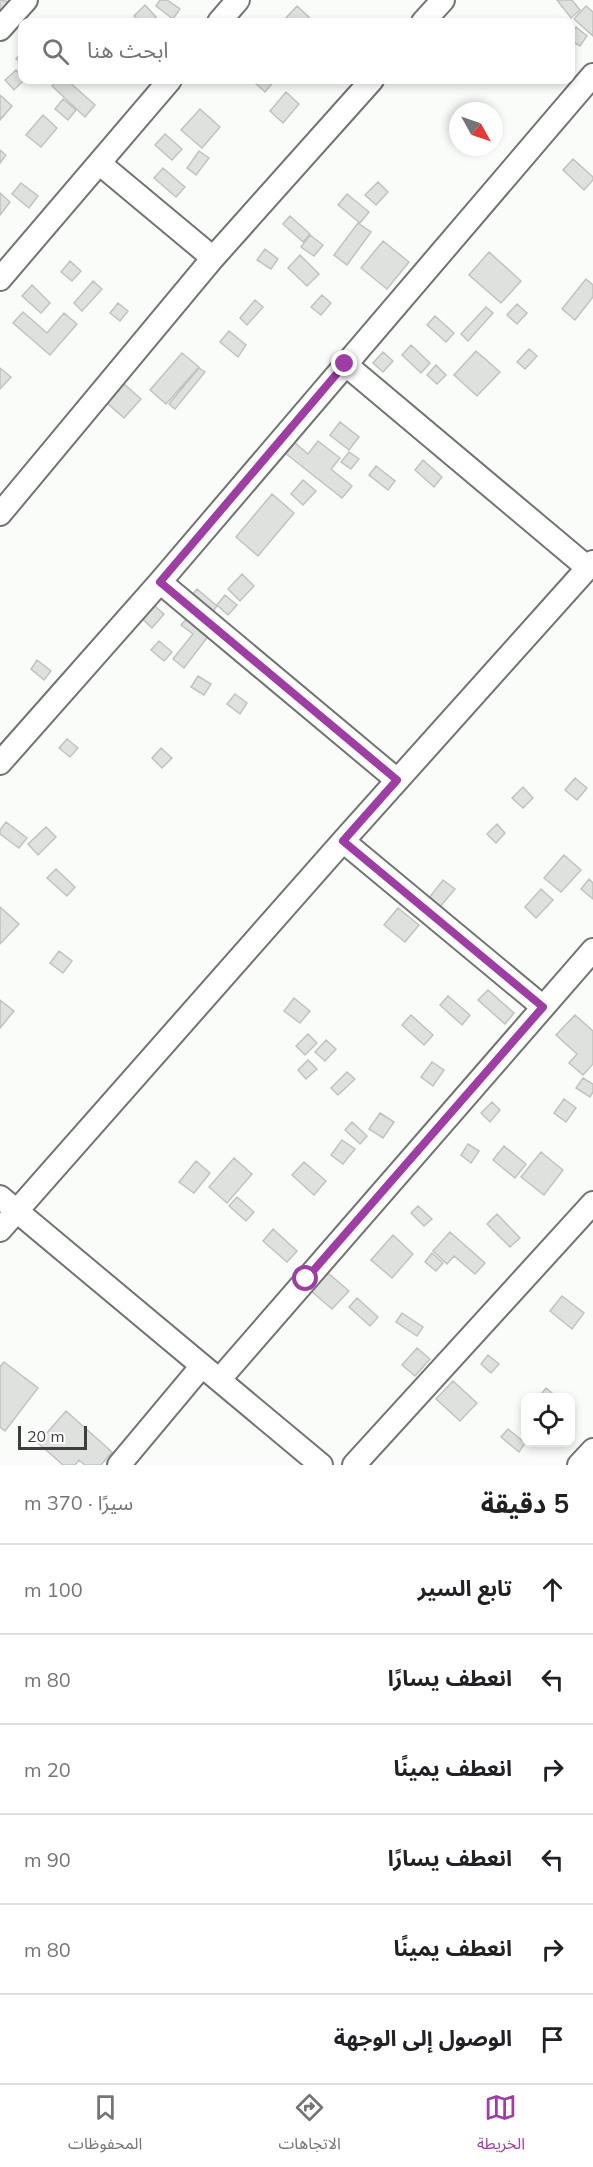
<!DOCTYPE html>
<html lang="ar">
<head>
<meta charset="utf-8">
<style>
  body { margin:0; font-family:Mulish,"Noto Sans Arabic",sans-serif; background:#f2f2f2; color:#202124; direction:rtl }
  .controls { position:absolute; right:18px; bottom:18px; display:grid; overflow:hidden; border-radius:12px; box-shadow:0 3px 9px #0003 }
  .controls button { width:54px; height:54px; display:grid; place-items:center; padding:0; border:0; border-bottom:2px solid #e0e0e0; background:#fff; color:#202124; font:30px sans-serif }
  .compass { position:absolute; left:449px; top:102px; width:54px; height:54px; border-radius:50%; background:#fff; box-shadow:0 3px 9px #0003; rotate:130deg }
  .scale { position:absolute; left:18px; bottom:15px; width:69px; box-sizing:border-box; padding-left:6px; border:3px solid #3c3d3c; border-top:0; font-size:16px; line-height:21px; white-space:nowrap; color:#3c3d3c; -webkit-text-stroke:4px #fff; paint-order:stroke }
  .stop { position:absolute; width:18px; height:18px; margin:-14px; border:4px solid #9e3ea5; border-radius:50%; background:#fff }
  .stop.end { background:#9e3ea5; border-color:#fff; box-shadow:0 2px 6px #0008 }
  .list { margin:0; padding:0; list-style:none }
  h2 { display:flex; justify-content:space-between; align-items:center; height:78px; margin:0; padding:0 24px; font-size:26px }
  h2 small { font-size:20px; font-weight:400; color:#757577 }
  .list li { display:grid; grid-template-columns:39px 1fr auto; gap:18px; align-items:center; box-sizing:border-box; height:90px; padding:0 24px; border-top:2px solid #e0e0e0 }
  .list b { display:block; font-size:22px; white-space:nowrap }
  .list em { font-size:20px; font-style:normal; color:#757577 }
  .icon { flex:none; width:33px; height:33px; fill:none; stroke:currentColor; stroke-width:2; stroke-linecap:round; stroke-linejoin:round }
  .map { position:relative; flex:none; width:593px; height:1465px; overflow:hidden; direction:ltr }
  .search { position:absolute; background:#fff; box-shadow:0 3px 9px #0003; left:18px; right:18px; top:18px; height:66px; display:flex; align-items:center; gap:15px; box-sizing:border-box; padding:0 21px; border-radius:12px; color:#757577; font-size:22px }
  .sheet { height:618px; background:#fff }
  nav { display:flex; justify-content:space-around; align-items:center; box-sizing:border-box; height:84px; border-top:2px solid #e0e0e0; background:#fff; font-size:16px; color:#757577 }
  nav a { display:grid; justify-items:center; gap:3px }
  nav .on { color:#9e3ea5 }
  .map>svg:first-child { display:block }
</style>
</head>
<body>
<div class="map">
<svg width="593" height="1465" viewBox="0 0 593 1465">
  <rect width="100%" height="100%" fill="#f9fcf9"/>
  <path fill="#dee1dd" stroke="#c0c3c0" stroke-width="1.5" d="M0,0L10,2L0,16Z
    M160,0H167L180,9L173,19L156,6Z
    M557,0H572L580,10L571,18Z
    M145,5L156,17L151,22H141L134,16Z
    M297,6L309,17L303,22H289L285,19Z
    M586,6L593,12V36L574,19Z
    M576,27L587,36L580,46L570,40V35Z
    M22,52V64L16,59Z
    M16,70L24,80L14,90L5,80Z
    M58,80H67L95,105L85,117L52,86Z
    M259,80H275L265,92L256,84Z
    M286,92L299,104L283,123L270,111Z
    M0,95L12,106L0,120Z
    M63,99L76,110L68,120L55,109Z
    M200,109L220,127L202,148L181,130Z
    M43,115L57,128L41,147L26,135Z
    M165,134L182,149L172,160L155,145Z
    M0,150L6,155L0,163Z
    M199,151L209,158L196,175L187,168Z
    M573,159L593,177V180L584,190L563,170Z
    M163,168L185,187L176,197L154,178Z
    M378,182L388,192L376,205L365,195Z
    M21,183L38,196L29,208L12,194Z
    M0,193L10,202L0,215Z
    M347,194L369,212L360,223L338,205Z
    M290,216L310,234L303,242L283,224Z
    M358,223L371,232L347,265L334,255Z
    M310,235L323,245L314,256L301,247Z
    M383,241L409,262L387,289L361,268Z
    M265,249L278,259L271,269L257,260Z
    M489,252L521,281L501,303L469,275Z
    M300,255L319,274L307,286L288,268Z
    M70,261L81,271L72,281L61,272Z
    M586,279L593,285V297L575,320L562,309Z
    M93,281L102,289L82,311L74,303Z
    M32,285L50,303L41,313L22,296Z
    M322,295L331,303L321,315L311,307Z
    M255,300L263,307L247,325L240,318Z
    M118,303L128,311L120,321L110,313Z
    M517,304L527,313L517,324L507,315Z
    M486,307L493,313L468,341L461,334Z
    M23,312L47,333L64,313L77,324L50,355L13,323Z
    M435,316L454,333L446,342L427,325Z
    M229,331L246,345L238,357L220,342Z
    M411,345L430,363L421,373L402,355Z
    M529,349L537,356L525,369L517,362Z
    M476,351L500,372L477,396L454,375Z
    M383,352L393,361L383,372L373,363Z
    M182,353L199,367L166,404L150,390Z
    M436,365L446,375L437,384L427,375Z
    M0,368L11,377L0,389Z
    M199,368L205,372L175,409L169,404Z
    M124,384L141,399L124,418L107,403Z
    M340,422L359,437L349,450L330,435Z
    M318,441L340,458L331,469L352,486L342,498L285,453L294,442L308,454Z
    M349,452L359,459L351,469L341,462Z
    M423,460L442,477L434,487L415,470Z
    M376,466L395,481L388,490L369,475Z
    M303,480L316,491L303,505L291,494Z
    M272,494L294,513L258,556L236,537Z
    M242,574L254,586L240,601L228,589Z
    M197,589L217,606L207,618L187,601Z
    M225,595L237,605L228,615L217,605Z
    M147,599L164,614L152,628L135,612Z
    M188,617L210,634L184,668L173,659L193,634L181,625Z
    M159,641L172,652L164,661L151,650Z
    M37,660L51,671L44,680L31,669Z
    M198,676L211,684L204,695L191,687Z
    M235,694L247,703L240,714L227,704Z
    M67,739L78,748L70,757L59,748Z
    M161,748L172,758L162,768L152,758Z
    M575,778L587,788L577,800L565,790Z
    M523,787L533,798L523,808L512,798Z
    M6,822L27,838L19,848L0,834V830Z
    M497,824L505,833L496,843L487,834Z
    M46,827L56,837L38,855L28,844Z
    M564,855L581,870L561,892L544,878Z
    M56,869L75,887L67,896L47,878Z
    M589,879L593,883V899L581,889Z
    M443,880L455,889L440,907L429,898Z
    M541,889L553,900L536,918L525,907Z
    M0,907L19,924L0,944Z
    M398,908L419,925L405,942L384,925Z
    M59,951L72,961L63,973L50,963Z
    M488,990L514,1013L505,1024L478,1000Z
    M448,996L470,1015L462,1025L440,1005Z
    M294,998L310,1011L300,1023L284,1011Z
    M0,1000L14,1011L0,1028Z
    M411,1015L433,1035L424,1045L402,1025Z
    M575,1015L593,1031V1064L583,1075L569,1063L577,1054L556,1035Z
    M308,1034L317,1043L305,1055L296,1046Z
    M326,1040L336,1049L325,1061L315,1052Z
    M308,1060L317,1069L306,1079L298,1070Z
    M432,1062L444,1070L433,1086L421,1077Z
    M347,1072L355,1079L338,1095L331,1088Z
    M583,1078L593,1084V1092L590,1097L576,1088Z
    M564,1099L576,1108L566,1122L554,1113Z
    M492,1102L500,1110L490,1122L481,1113Z
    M380,1113L394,1122L383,1138L369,1129Z
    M352,1122L367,1136L360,1144L345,1130Z
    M342,1140L355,1149L343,1164L331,1155Z
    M468,1144L479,1151L471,1163L461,1155Z
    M504,1146L526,1164L515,1178L493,1160Z
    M541,1152L563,1170L544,1195L521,1177Z
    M234,1158L252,1174L227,1203L209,1187Z
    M196,1161L210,1173L194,1193L179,1182Z
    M304,1162L326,1181L314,1195L292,1175Z
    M237,1197L254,1212L246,1221L229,1206Z
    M418,1206L432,1219L424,1226L411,1213Z
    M497,1214L520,1238L510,1247L487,1224Z
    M273,1229L297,1251L287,1262L263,1241Z
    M450,1232L485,1263L475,1274L454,1256L447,1264L433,1251Z
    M393,1235L413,1254L392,1278L371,1260Z
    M432,1253L443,1263L436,1271L425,1262Z
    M328,1273L349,1291L332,1309L311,1291Z
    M562,1296L584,1313L572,1329L550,1311Z
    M357,1298L378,1317L370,1326L349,1307Z
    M402,1313L423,1327L417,1336L396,1322Z
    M417,1348L430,1359L415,1376L402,1365Z
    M488,1355L499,1364L491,1373L481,1364Z
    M4,1362L38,1388L5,1431L0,1427V1367Z
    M453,1381L477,1403L460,1421L436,1399Z
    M546,1388L558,1398H538Z
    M66,1411L112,1452L101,1465H85L79,1460L75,1465H63L38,1443Z
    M508,1429L525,1443L519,1452L501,1437Z"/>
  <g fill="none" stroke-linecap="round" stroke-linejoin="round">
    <defs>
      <path id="minor" d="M219,22L238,0
        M423,22L443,0
        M0,29L26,0
        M99,163L213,258
        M0,279L170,80
        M345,364L588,568
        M0,514L213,258L372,80
        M160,582L397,780
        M0,763L160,582L593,75
        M343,841L543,1007
        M0,1197L321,1465
        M0,1230L343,841L593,562
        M219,1380L593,950
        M119,1465L201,1367
        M354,1465L593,1203
        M579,1465L593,1450"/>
    </defs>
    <use href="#minor" stroke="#717471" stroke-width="26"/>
    <use href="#minor" stroke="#fff" stroke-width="22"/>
  </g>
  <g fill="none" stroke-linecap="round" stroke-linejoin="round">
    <path stroke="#9e3ea5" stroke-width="8" d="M306,1279L543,1007L343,841L397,780L160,582L345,364"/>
  </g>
</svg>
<div class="controls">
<button><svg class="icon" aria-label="locate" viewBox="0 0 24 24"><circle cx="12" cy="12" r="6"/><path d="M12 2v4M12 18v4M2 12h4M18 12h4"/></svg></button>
</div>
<svg class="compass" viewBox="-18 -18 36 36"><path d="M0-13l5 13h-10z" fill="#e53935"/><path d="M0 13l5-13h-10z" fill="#757577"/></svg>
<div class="scale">20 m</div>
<div class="stop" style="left:306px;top:1279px"></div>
<div class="stop end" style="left:345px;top:364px"></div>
<div class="search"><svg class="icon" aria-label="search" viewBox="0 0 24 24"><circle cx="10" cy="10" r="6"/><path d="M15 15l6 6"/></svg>ابحث هنا</div>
</div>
<section class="sheet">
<h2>5 دقيقة<small>سيرًا · 370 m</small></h2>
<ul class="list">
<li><svg class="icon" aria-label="ahead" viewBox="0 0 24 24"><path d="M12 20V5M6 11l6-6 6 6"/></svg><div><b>تابع السير</b></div><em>100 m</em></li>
<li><svg class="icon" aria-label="left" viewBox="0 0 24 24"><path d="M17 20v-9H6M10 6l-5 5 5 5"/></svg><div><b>انعطف يسارًا</b></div><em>80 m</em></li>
<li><svg class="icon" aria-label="right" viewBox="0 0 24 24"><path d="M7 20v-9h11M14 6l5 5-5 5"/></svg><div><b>انعطف يمينًا</b></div><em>20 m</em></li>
<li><svg class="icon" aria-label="left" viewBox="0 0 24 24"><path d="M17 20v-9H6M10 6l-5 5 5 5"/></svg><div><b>انعطف يسارًا</b></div><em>90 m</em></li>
<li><svg class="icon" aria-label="right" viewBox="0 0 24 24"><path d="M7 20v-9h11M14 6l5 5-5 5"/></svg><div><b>انعطف يمينًا</b></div><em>80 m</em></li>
<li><svg class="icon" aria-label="arrive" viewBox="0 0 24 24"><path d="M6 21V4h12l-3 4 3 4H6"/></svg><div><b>الوصول إلى الوجهة</b></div></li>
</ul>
</section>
<nav>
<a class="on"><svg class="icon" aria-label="map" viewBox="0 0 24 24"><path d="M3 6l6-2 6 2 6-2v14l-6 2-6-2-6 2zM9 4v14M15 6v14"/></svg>الخريطة</a>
<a><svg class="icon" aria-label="directions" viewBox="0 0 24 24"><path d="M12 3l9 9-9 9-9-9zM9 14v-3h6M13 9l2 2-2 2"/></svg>الاتجاهات</a>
<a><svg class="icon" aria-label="saved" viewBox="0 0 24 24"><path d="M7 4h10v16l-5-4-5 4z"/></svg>المحفوظات</a>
</nav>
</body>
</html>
